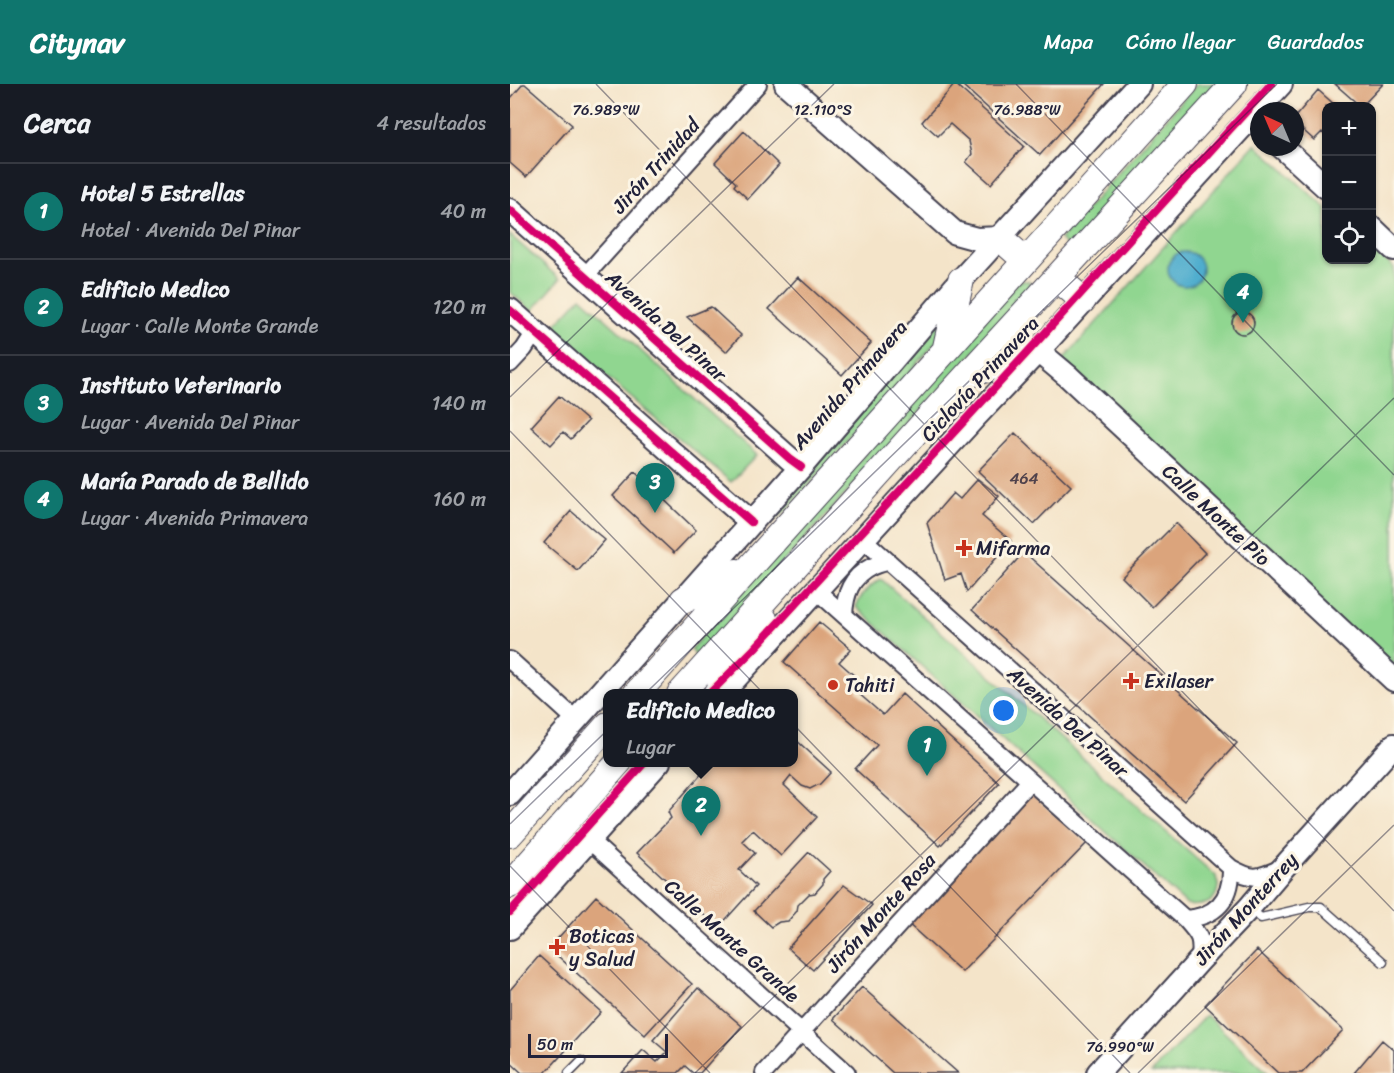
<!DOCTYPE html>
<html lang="es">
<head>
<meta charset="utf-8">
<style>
  body { margin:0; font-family:Sriracha,sans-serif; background:#242831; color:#f1f3f6 }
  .controls { position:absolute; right:18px; top:18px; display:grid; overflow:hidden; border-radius:12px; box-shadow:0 2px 4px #0004 }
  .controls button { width:54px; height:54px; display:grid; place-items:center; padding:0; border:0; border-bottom:2px solid #363941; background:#171b24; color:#f1f3f6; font:30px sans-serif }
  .compass { position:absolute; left:740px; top:18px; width:54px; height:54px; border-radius:50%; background:#171b24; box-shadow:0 2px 4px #0004; rotate:316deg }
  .scale { position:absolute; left:18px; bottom:15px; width:140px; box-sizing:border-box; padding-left:6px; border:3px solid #22223b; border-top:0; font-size:16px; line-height:21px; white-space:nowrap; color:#22223b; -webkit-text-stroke:4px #fcf5e5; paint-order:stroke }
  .you { position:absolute; left:494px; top:627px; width:21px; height:21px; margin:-15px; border:4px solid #fff; border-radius:50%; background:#1a73e8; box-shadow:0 0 0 9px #1a73e833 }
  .badge { display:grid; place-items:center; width:39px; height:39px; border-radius:50%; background:#0f766e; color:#fff; font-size:20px; font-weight:700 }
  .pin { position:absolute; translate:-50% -50px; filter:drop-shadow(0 2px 3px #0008) }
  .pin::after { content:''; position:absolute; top:32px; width:21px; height:18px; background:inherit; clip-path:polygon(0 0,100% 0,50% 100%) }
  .popup { position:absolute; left:93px; top:605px; width:195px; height:78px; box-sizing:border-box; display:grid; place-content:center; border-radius:12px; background:#171b24; filter:drop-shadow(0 2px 4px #0005); font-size:20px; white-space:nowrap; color:#9ea1a6 }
  .popup b { font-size:22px; color:#f1f3f6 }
  .popup::after { content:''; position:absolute; left:50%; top:100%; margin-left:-12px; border:12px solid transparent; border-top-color:#171b24 }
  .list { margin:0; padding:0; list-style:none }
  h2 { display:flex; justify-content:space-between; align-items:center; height:78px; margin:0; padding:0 24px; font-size:26px }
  h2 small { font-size:20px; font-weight:400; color:#9ea1a6 }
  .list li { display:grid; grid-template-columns:39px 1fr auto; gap:18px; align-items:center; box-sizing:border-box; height:96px; padding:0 24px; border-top:2px solid #363941 }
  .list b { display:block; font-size:22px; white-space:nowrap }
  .list p { margin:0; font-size:20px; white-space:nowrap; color:#9ea1a6 }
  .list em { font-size:20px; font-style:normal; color:#9ea1a6 }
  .icon { flex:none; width:33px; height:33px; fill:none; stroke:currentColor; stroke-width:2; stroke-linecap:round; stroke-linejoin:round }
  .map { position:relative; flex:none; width:884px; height:989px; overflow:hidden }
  header { display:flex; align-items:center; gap:36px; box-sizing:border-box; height:84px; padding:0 30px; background:#0f766e; color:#fff }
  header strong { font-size:28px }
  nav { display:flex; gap:33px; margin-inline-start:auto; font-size:21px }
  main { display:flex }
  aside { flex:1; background:#171b24 }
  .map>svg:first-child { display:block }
</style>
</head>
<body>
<header>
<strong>Citynav</strong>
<nav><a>Mapa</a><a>Cómo llegar</a><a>Guardados</a></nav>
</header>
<main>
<aside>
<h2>Cerca<small>4 resultados</small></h2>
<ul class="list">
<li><span class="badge">1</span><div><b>Hotel 5 Estrellas</b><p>Hotel · Avenida Del Pinar</p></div><em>40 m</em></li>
<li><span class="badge">2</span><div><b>Edificio Medico</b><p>Lugar · Calle Monte Grande</p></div><em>120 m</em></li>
<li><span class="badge">3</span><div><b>Instituto Veterinario</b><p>Lugar · Avenida Del Pinar</p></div><em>140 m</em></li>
<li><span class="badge">4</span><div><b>María Parado de Bellido</b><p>Lugar · Avenida Primavera</p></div><em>160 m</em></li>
</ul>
</aside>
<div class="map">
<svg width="884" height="989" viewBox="0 0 884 989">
  <rect width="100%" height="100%" fill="#fcf5e5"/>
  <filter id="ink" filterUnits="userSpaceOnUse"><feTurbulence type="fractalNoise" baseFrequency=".0167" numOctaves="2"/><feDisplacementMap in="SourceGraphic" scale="12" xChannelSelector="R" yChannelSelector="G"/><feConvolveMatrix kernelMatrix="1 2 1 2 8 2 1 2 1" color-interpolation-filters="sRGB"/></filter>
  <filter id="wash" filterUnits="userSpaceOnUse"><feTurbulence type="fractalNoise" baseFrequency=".008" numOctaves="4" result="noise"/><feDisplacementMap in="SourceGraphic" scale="24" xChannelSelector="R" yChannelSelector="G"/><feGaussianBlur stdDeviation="1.35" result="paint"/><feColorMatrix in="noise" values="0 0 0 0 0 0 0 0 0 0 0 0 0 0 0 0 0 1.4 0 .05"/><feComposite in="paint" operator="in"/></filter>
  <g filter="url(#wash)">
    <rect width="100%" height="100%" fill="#f4e4c9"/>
    <path fill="#90d690" stroke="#597c66" stroke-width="1.5" d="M687,0H708L559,164L550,155Z
      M745,60L816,124V176H862V164L884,184V592L553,276Z
      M0,151L50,195L22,227L0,208Z
      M509,197H519L521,205L187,574L181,565Z
      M71,213L247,371L221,398L41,246Z
      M434,234L432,252L273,430L228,461Z
      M371,495L706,792C706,795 708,799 708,802C707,820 691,823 677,821L346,523C352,509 359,502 371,495Z
      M696,931L758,989H641Z"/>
    <path fill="#50adce" stroke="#396884" stroke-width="1.5" d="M658 185a17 17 0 1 1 34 0a17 17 0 1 1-34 0Z"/>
    <g id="blocks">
      <path fill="#dba47b" d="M13,0H15L62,41L16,93L0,79V15Z
        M445,0L514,62L481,100L456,78L462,70L459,57L440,40L428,52L412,38Z
        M451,0H594L530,71Z
        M825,0H873L852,22H850Z
        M808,6L826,22H816V52L812,48L804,56L785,39V33Z
        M234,47L269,81L238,115L224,102L226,99L205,79Z
        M288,193L361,259L332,291L259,225Z
        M201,223L231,251L216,268L177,233Z
        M722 239a11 11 0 1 1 22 0a11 11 0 1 1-22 0Z
        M49,312L78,337L61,355L53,348L41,361L21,343Z
        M505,349L561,402L524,440L468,387Z
        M125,388L186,446L164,469L103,412Z
        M468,395L489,412L472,432L501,457L457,508L451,490L435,496L417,439L443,409L450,415Z
        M61,427L95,456L68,487L34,459Z
        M666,439L695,469L642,523L612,493Z
        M514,468L727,659L674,717L462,526Z
        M309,538L341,565L329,578L347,594V608L373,631L392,610L489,699L430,762L345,685L367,661L274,578Z
        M284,654L321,688L310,700L300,705L292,702L281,692L274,701L307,733L271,772L243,746L232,757L245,769L229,786L246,802L208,844L127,769L161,734L158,728L202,678H284Z
        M520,709L577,759L452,888L396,838Z
        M299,768L320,787L313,795V800L305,809L299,810L288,821L287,827L278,837L269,838L261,843L244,827Z
        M334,801L362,821L303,886L278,864Z
        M86,812L182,900L135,951L39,864Z
        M747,866L833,946L792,989H768L695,921Z
        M29,872L91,928L35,989H12L0,978V906Z
        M352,903L431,974L448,989H383L323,935Z
        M188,904L232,942L190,989H183L175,982L168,989H112L133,966L147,978L157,968L143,956Z
        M872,956L884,966V989H844Z"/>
    </g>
  </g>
  <g filter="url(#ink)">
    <use href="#blocks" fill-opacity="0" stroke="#423f50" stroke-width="1.5"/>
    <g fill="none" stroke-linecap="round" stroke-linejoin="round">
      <defs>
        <path id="lane" d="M739,824L751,834L799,823H811L873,878
          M59,989L71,977"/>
        <path id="street" d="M75,192L248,0
          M0,280L14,265L25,248
          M353,455L721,784C744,797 748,794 772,784
          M307,507L675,835C690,852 692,853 690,876
          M334,531C335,510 341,493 361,483C368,480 372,478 379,478
          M0,576L66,636
          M79,756L337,989
          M675,835C706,833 722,815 721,784
          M254,989L520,697"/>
        <path id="secondary" d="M276,0L445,149L467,155L490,154
          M772,63L816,103
          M0,126L280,375L291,383
          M862,144L884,165
          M0,226L241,438
          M528,267L559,293L884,596
          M223,597L466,332L528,267L771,0
          M0,710L291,383L451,196L629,0
          M0,844L149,678
          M588,989L690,876L739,824L773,784L884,661"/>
        <path id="primary" d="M490,154L515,176
          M547,194L573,216
          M436,263L451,196
          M461,290L528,267
          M173,516L227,488
          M126,610L675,0
          M170,610L431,320L724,0
          M206,610L254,535
          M0,750L98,641
          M0,801L109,678"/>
      </defs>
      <use href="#lane" stroke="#423f50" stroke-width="11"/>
      <use href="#street" stroke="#423f50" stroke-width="20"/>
      <use href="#secondary" stroke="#423f50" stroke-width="26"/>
      <use href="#primary" stroke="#423f50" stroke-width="28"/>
      <use href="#lane" stroke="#fff" stroke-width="8"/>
      <use href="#street" stroke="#fff" stroke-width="16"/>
      <use href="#secondary" stroke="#fff" stroke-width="22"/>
      <use href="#primary" stroke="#fff" stroke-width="26"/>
      <defs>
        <path id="cycleway" d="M0,126L280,375L291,383
          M0,226L241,438
          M199,610L244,565L515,271L761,0
          M0,828L135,678"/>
      </defs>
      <use href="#cycleway" stroke="#fcf5e5" stroke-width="11"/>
      <use href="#cycleway" stroke="#d6006c" stroke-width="8"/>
    </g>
  </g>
  <path fill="none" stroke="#22223b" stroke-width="1.5" stroke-opacity="0.45" d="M86,0L884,827M506,0L884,391M0,313L324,0M0,347L620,989M0,740L767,0M0,782L200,989M185,989L884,314M628,989L884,741"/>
  <g fill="#c8321e" stroke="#fcf5e5" stroke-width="2">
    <path d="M451 455h6v6h6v6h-6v6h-6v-6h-6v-6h6z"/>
    <path d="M618 588h6v6h6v6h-6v6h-6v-6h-6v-6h6z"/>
    <circle cx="323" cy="601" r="6"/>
    <path d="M44 854h6v6h6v6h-6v6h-6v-6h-6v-6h6z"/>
  </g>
  <g text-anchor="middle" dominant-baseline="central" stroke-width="6" stroke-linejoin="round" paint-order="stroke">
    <g font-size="16" fill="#50424b">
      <text x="514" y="394">464</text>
    </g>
    <g font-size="20" fill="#22223b" stroke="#fcf5e5">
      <text transform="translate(146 82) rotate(-48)">Jirón Trinidad</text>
      <text transform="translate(156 242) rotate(42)">Avenida Del Pinar</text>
      <text transform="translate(470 295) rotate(-47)">Ciclovía Primavera</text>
      <text transform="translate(340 301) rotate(-49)">Avenida Primavera</text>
      <text transform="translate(706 431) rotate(43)">Calle Monte Pio</text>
      <text transform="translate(558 638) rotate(42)">Avenida Del Pinar</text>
      <text transform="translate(736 825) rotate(-48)">Jirón Monterrey</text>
      <text transform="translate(371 829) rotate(-48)">Jirón Monte Rosa</text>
      <text transform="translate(222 857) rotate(42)">Calle Monte Grande</text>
    </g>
    <g font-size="20" fill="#22223b" stroke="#fcf5e5" text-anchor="start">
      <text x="466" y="464">Mifarma</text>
      <text x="634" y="597">Exilaser</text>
      <text x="335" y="601">Tahiti</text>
      <text x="59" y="852">Boticas<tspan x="59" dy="23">y Salud</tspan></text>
    </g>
  </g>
  <g font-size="15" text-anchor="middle" fill="#22223b" stroke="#fcf5e5" stroke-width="6" stroke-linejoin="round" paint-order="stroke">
    <text x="313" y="31">12.110°S</text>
    <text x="96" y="31">76.989°W</text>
    <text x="517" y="31">76.988°W</text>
    <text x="610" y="968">76.990°W</text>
  </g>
</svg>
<div class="controls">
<button>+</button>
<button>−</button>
<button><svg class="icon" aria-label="locate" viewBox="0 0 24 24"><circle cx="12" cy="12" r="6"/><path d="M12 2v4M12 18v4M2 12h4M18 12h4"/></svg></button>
</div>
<svg class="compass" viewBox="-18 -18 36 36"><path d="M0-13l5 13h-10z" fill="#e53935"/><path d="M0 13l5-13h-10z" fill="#9ea1a6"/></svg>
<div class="scale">50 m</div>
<div class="you"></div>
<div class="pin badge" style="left:417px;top:692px">1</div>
<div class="pin badge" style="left:191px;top:752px">2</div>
<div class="popup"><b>Edificio Medico</b>Lugar</div>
<div class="pin badge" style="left:145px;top:429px">3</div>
<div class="pin badge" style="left:733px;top:239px">4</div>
</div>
</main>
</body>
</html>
